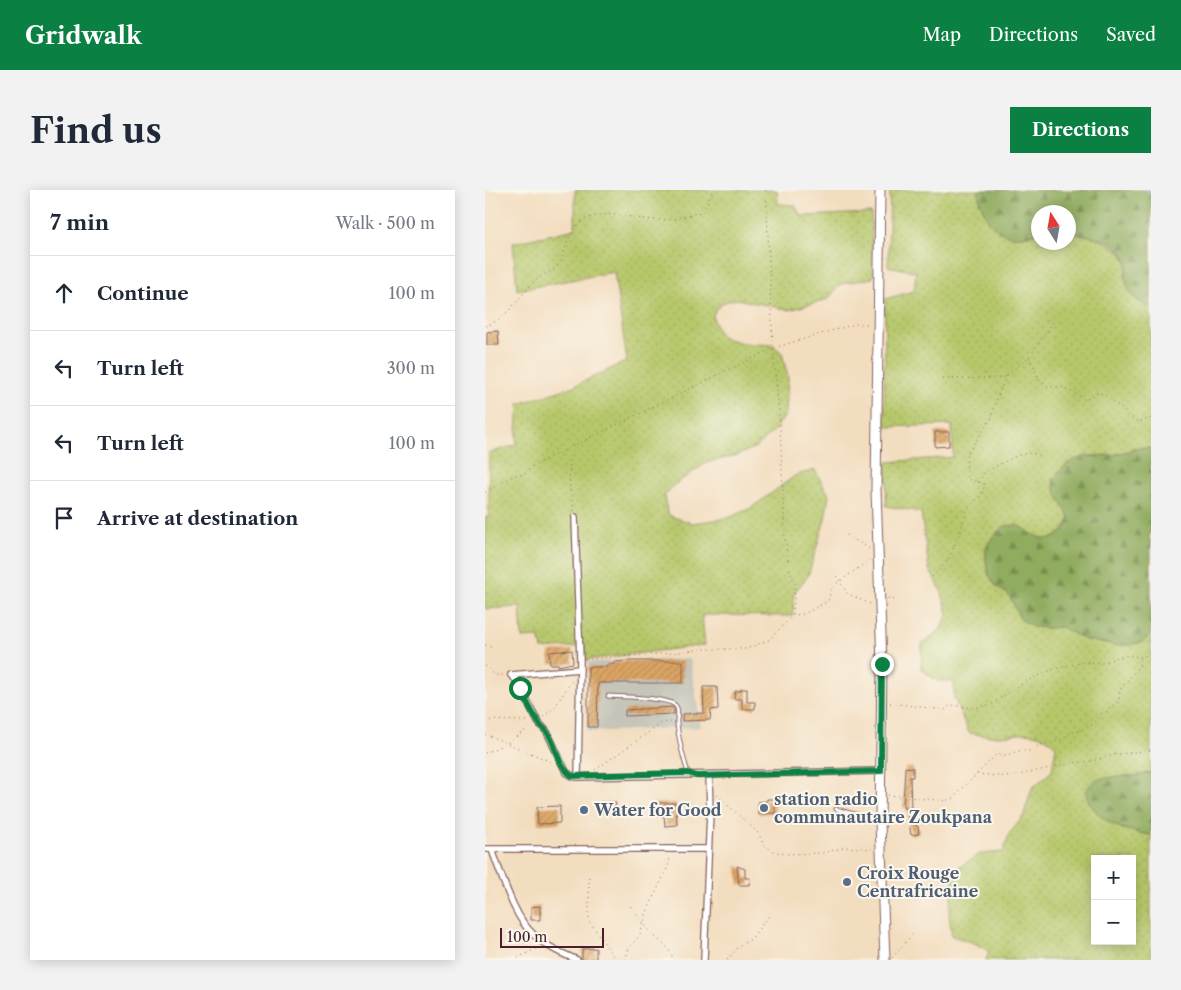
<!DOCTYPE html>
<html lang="en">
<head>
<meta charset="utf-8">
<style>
  body { margin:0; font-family:"Libre Caslon Text",serif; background:#f2f2f3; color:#1f2937 }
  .controls { position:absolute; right:15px; bottom:15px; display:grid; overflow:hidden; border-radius:0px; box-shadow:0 2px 12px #0003 }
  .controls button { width:45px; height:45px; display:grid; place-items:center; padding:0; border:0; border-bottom:1px solid #e0e1e3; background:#fff; color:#1f2937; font:25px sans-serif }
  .compass { position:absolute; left:546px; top:15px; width:45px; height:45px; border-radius:50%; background:#fff; box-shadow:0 2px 12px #0003; rotate:349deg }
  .scale { position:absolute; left:15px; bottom:12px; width:104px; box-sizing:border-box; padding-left:5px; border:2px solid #4a1f2b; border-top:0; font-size:14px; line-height:18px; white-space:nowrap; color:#4a1f2b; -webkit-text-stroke:4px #fbf7ec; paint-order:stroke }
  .stop { position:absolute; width:15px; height:15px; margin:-11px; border:4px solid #0b8043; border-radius:50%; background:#fff }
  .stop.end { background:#0b8043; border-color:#fff; box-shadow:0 1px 5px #0008 }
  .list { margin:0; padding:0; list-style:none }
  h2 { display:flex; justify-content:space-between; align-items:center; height:65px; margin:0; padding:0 20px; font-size:21px }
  h2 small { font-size:16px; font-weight:400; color:#747a83 }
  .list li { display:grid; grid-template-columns:32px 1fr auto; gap:15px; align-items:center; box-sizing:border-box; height:75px; padding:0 20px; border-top:1px solid #e0e1e3 }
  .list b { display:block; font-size:19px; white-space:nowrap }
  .list em { font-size:16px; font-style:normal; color:#747a83 }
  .icon { flex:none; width:28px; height:28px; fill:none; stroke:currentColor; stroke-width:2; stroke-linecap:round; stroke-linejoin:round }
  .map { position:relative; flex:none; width:666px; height:770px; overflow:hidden; border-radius:0px }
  header { display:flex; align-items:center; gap:30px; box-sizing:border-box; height:70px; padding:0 25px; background:#0b8043; color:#fff }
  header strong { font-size:24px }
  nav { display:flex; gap:28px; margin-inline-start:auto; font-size:18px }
  .intro { display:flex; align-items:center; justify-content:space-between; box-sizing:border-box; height:120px; padding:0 30px }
  h1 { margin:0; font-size:35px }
  .button { padding:12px 22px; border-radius:0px; background:#0b8043; color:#fff; font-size:18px; font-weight:700 }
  main { display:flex; gap:30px; padding:0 30px }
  aside { flex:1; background:#fff; border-radius:0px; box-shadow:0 2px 12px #0003 }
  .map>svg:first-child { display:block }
</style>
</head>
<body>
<header>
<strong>Gridwalk</strong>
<nav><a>Map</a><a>Directions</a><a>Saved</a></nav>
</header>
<div class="intro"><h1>Find us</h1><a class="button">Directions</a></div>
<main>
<aside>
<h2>7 min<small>Walk · 500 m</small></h2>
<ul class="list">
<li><svg class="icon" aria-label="ahead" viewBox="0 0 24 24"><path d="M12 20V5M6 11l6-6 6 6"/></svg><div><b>Continue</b></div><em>100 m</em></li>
<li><svg class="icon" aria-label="left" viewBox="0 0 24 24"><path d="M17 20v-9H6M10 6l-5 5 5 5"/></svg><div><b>Turn left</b></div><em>300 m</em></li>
<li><svg class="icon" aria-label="left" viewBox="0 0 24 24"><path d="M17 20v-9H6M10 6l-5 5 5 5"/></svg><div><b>Turn left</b></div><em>100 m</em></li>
<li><svg class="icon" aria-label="arrive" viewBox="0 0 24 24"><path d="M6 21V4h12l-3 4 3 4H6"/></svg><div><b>Arrive at destination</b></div></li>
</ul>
</aside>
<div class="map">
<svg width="666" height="770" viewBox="0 0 666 770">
  <defs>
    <pattern id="grass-dots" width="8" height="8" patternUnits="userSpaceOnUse" patternTransform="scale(1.25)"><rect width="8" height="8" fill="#b6c76a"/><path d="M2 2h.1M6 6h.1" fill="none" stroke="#9eaa5c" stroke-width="1.8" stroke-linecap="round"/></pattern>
    <pattern id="forest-firs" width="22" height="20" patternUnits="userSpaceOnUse" patternTransform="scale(1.25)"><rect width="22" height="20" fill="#90ac5e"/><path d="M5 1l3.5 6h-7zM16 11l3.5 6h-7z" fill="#788b4e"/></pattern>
    <pattern id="building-hatch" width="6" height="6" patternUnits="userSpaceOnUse" patternTransform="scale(1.25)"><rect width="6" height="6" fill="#dda664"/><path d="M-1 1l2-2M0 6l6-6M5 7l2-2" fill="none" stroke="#b58753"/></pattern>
  </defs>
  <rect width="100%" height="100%" fill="#fbf7ec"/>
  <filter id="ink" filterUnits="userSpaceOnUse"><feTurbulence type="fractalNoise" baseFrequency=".02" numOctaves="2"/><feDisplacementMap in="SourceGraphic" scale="10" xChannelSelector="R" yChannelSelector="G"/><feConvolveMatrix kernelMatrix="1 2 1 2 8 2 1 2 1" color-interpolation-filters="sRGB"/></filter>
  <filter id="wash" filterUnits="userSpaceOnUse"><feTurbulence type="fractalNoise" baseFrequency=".0096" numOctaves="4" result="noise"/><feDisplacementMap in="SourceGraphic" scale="20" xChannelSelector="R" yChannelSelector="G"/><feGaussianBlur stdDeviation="1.12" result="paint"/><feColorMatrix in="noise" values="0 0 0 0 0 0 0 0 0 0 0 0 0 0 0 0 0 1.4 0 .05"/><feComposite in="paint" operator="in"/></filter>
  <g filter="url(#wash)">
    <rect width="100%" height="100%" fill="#f3ddbf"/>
    <path fill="#c5c5b9" d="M205,469L216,537L102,542L103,472Z"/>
    <path fill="url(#grass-dots)" stroke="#80734a" fill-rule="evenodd" d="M90,0H292L293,14L310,15L316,26L386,23L388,88L355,94L343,109L305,120L252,109L239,112L230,120L228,126L231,138L239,148L258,153L288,155L297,163L303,187L301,224L290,240L271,257L253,265L221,273L189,295L180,305V312L183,324L188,327L207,333L243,328L266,318L311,285L330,280L344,305L340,329L323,386L309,403L308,426L217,425L220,455L100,470V456L57,459L54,447L37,448L35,417L0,419V328L4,326V263L31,255L34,214L89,196L142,171L129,82L32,100L28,53L90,39Z
      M405,0H493L495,13L536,46L553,43L554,52H584V43L610,47L634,60L642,72L640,86L652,110L666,118V258H654L628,265L599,266L571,303L585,327C572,360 556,349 532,336L501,358V371L504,385L511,396L524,405L536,430L562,438L576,437L601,450L657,452L666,444V582L650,586H636L637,639L666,645V770H501L504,761L489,753L467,746L464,725L469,680L495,664L518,662L524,644L538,627L547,598L567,581L571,556C547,535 534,547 507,546C500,546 491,544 484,543L469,508V491H452L436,479L437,454L455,440L463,424L457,403L444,379L436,322L401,316L402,272L468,267L467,235L399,237L400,109L429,101L431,82L403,76ZM610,669H647V751H610Z"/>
    <path fill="url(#forest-firs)" stroke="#6d6644" d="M493,0H666V118C652,111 641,103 640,86C640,81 643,75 641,71C634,48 603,46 584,43V22H554L553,43C544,45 531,48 522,45C503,39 495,17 493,0Z
      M654,258H666V339L664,348L666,353V444L658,452L644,455H630L601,450L576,437L562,438L549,437L536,430L524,405L511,396L504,385L501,371V358L508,346L519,336L532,335L556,349L569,348L580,340L585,328L571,303L568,290C590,261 596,269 627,265C636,264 646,260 654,258Z
      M666,582V645C636,640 610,633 600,601C603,598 607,592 611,590C629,584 649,589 666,582Z"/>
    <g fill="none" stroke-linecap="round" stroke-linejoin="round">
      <path stroke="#75beed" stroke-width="2" d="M663,0L666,3"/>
    </g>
    <g id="blocks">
      <path fill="url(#building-hatch)" d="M13,141L14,155H2V142Z
        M450,242H464V256L450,257Z
        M87,460L88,473L73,476V474H65L64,462Z
        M142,471H198V493H113L112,537H103V477H122V474H130V472Z
        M218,497H232L233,519L226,520L225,530L197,531V524L219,523Z
        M256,499H262V512H270V519H257V509H249L250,501H256Z
        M187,517L189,519V524L140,526V520Z
        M420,577L428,578V587H425L426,618H418Z
        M282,609H290V623L273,624V612L282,611Z
        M130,612V622L114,623V613Z
        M168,613H191L192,635L180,636L179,626H169Z
        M75,616V633L53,634L52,617Z
        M422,619H430L431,636H433L434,644L426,645Z
        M252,676L260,679V688H265L264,695H254Z
        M55,716V730H46V717Z
        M111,758V769L97,770V759Z"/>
    </g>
  </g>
  <g filter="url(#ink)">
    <use href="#blocks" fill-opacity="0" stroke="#85625f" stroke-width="1"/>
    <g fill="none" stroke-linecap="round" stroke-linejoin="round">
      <defs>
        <path id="lane" d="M123,506C136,507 184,507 191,516C195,521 191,528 192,534C194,551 198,567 203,583
          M351,619L394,631"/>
        <path id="street" d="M90,327L95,470L93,587L396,581
          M26,485L32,491L53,532L62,542L81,582L87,586L93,587
          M26,485L95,479
          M0,659H223
          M7,660C16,683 29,728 48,744C60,756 76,763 92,770
          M219,770L225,622L224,585"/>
        <path id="primary" d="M395,0L391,300L397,474L395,632L400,770"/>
      </defs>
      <use href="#lane" stroke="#85625f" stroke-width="5"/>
      <use href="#street" stroke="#85625f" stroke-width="8"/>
      <use href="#primary" stroke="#85625f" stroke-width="11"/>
      <path stroke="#85625f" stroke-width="1" stroke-dasharray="1 4" stroke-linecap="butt" d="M281,0L288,158L295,235L300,347L304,379L310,394L308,425
        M0,136C23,129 34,106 50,91C58,84 68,82 74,73C82,60 82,43 95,33C119,16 147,30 173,30C188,30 204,26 218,21L228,0
        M544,167L555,191L564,197H578L600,210L613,202C629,208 639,224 654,232L666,228
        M458,189L518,188L544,167L569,131
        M493,292L500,282L533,265L545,263L555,265
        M0,302L30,285H39L46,277L70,265L288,158L370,134H385
        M89,321C85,301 80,275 90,257
        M362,345L385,359
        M351,386L363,404L388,415
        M447,387L462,372L476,340L482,319L496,306L500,294L483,289L481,272L482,264L506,229L513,205L522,185
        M403,408L411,410
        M0,455L9,458
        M100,469L189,463L215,459H261L284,450L308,425L319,424L343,411L347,397L386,369
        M0,476L10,485H20
        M405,513L460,520L466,515L489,518L505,515L540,492L569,479L599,472L618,473L630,468L646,465L655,468L666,463
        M58,527L69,518L88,489
        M0,530L44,531
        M0,544L69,573
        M0,563L22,553L47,536
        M110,580L177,533L186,532
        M492,584L525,587L586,573L607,571L628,565L666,560
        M232,605L274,644L278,654L288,661L301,664L337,663L361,657L387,659
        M403,605L461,611L468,608L511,565H521L534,561H548L554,555L577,550L587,542C596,543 612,533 616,524L623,521L625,517L630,515L634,510L635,500L654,476L655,468
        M104,687V731L131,770
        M145,716L167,744L183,758L189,770
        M407,768L430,741
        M28,770L53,758
        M140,770L144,758L155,745L162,722L184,674L185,666
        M242,770L254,756L266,749L284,726"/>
      <use href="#lane" stroke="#fff" stroke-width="3"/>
      <use href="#street" stroke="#fff" stroke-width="5.5"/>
      <use href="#primary" stroke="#fff" stroke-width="9"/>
    </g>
  </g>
  <g fill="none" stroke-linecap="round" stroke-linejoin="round" filter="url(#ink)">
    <path stroke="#0b8043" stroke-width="6" d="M35,498C41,509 45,520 52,530C54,535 59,538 62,542C72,556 72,576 87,586L203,583L212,586L396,581L397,474"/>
  </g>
  <g fill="#5c6f8a" stroke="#fbf7ec" stroke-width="2">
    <circle cx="279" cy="618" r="5"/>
    <circle cx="99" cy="620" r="5"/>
    <circle cx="362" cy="692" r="5"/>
  </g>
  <g text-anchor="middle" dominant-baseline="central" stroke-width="4" stroke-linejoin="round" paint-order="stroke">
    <g font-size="16" font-weight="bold" fill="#4e5e75" stroke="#fbf7ec" text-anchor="start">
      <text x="289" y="609">station radio<tspan x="289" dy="18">communautaire Zoukpana</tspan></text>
      <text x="109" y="620">Water for Good</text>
      <text x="372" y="683">Croix Rouge<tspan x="372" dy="18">Centrafricaine</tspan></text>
    </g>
  </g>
</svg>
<div class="controls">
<button>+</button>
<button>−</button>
</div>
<svg class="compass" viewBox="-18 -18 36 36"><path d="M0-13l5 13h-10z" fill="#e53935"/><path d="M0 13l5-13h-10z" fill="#747a83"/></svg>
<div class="scale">100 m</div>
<div class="stop" style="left:35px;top:498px"></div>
<div class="stop end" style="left:397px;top:474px"></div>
</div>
</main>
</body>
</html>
